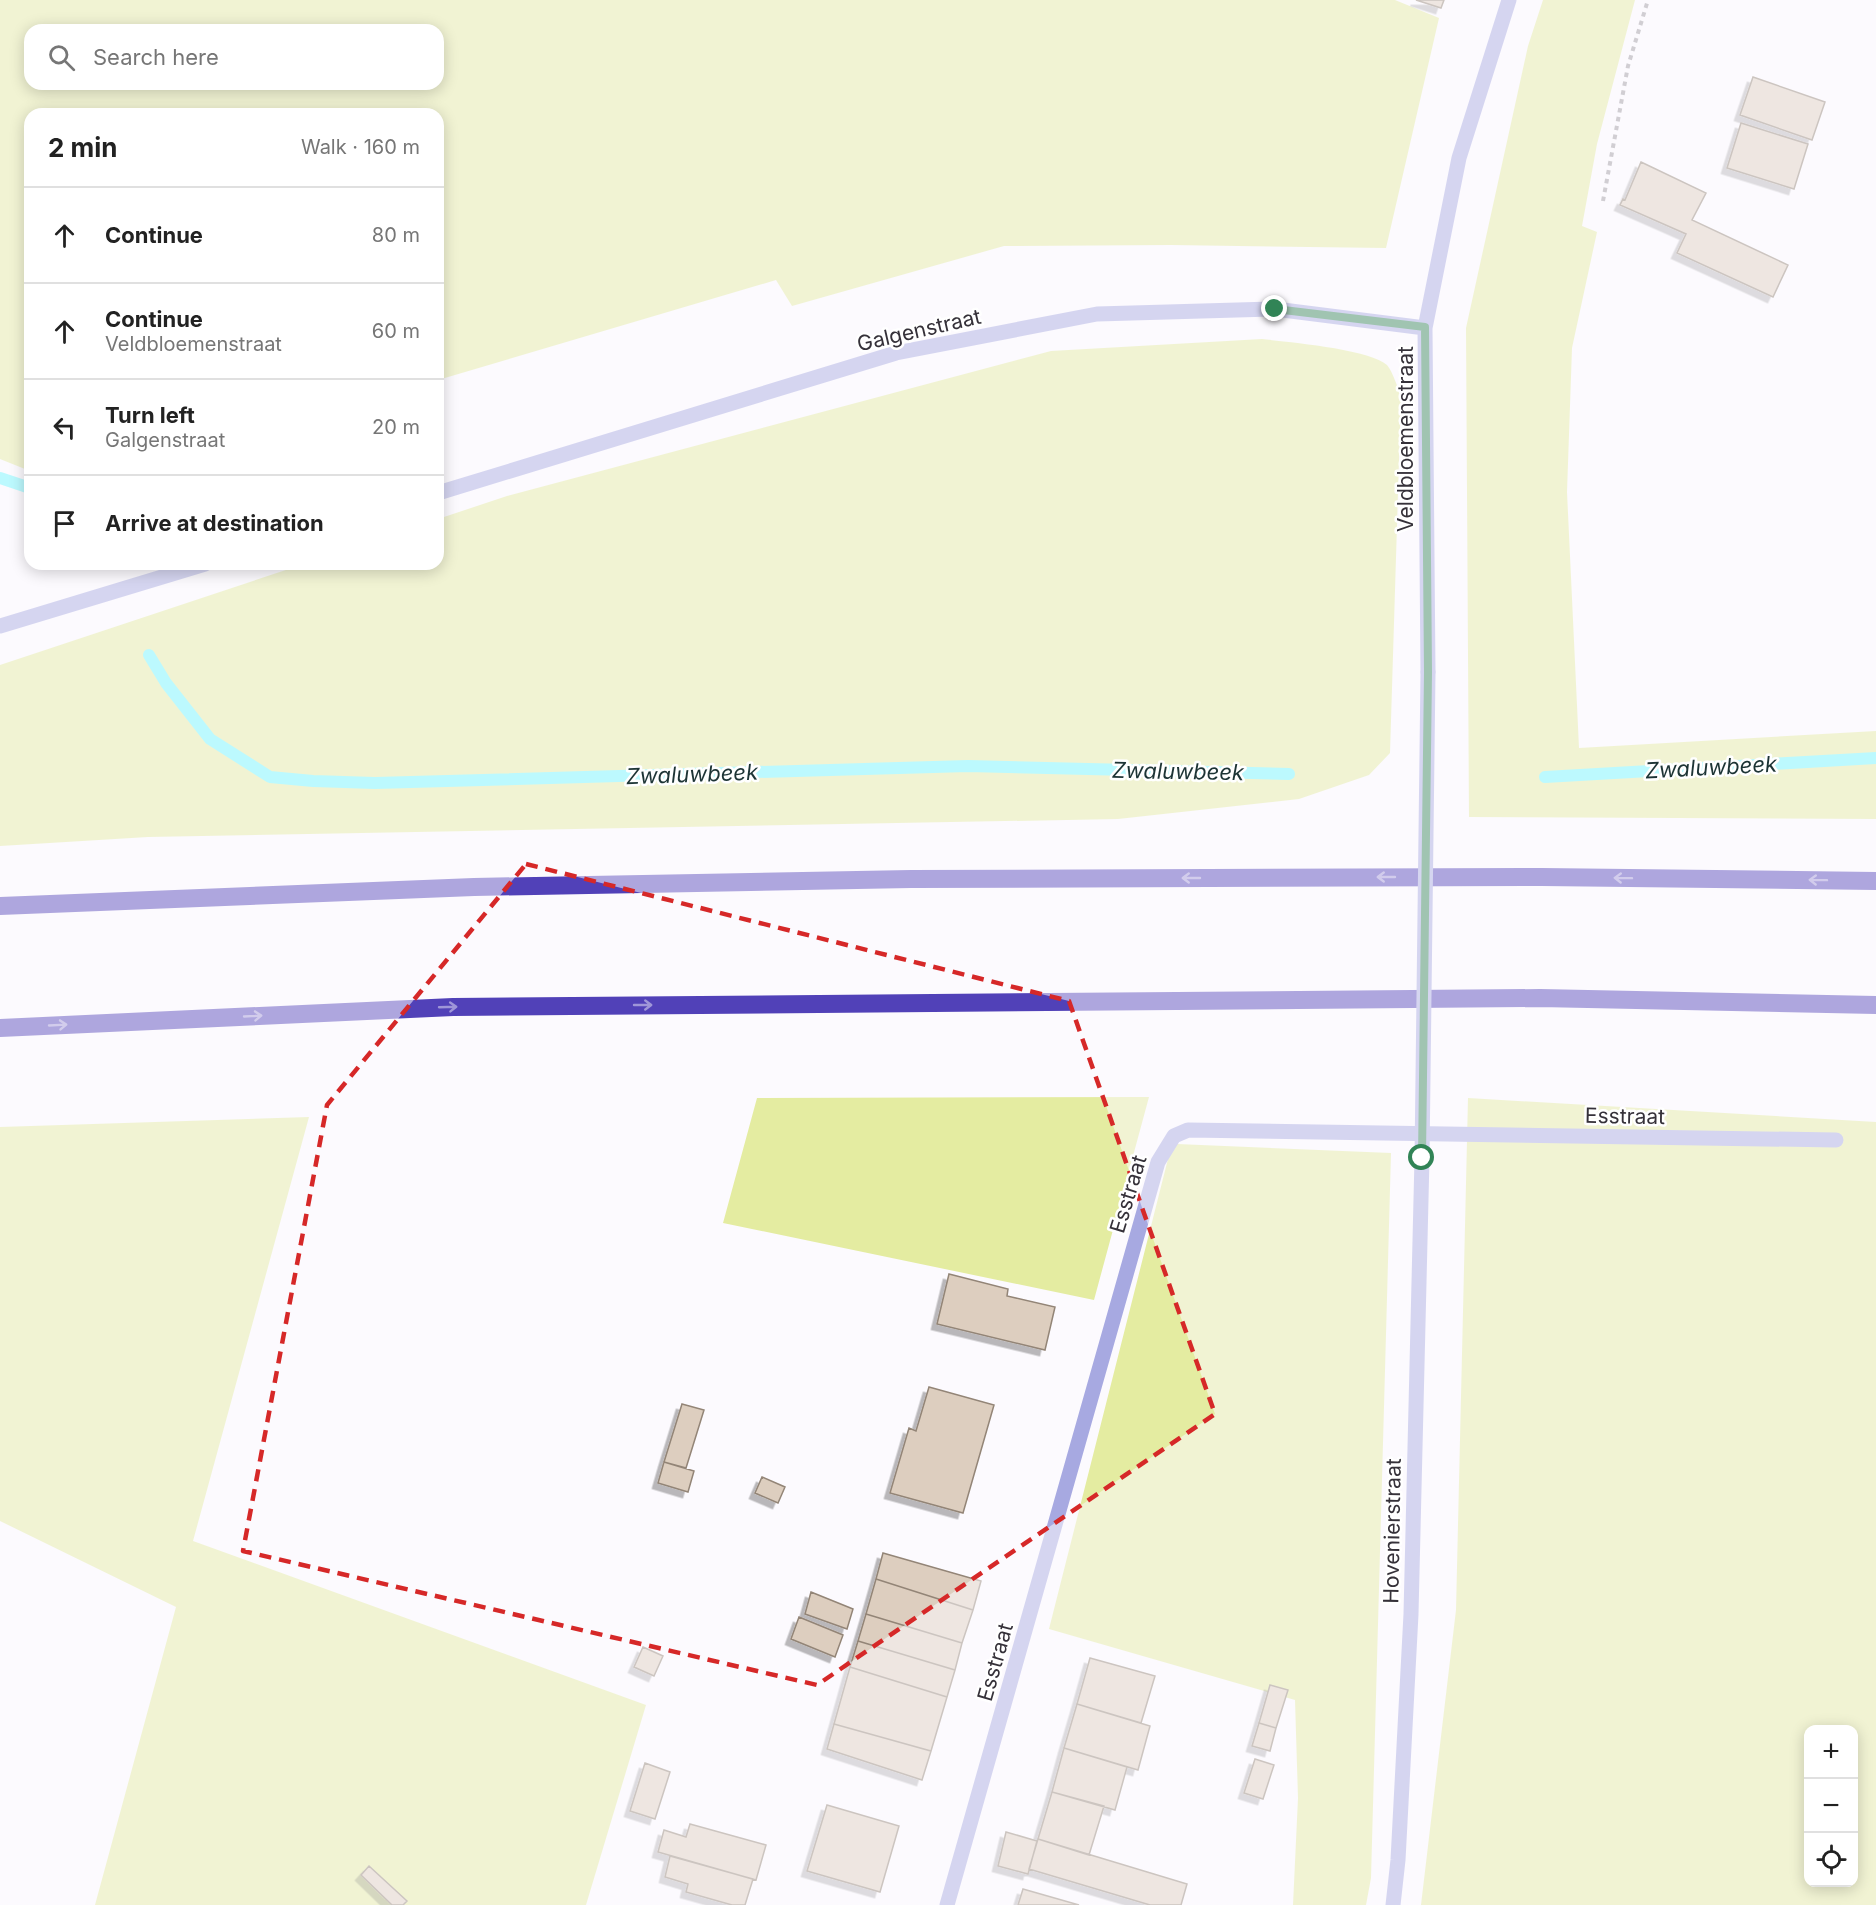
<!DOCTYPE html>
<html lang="en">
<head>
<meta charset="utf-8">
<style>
  body { margin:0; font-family:Inter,sans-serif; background:#f6f6f6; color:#222 }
  .controls { position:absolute; right:18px; bottom:18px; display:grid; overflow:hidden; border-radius:12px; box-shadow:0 3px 15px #0003 }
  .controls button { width:54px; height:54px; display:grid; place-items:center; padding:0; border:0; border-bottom:2px solid #e0e0e0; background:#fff; color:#222; font:30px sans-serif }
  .stop { position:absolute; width:18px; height:18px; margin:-14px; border:4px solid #318456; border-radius:50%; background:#fff }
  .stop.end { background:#318456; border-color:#fff; box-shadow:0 2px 6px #0008 }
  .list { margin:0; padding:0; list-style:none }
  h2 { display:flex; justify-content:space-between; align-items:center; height:78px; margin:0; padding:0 24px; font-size:26px }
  h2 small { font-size:20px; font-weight:400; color:#767676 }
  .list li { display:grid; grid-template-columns:39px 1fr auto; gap:18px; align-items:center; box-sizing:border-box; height:96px; padding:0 24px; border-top:2px solid #e0e0e0 }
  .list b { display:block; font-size:22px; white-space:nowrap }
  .list p { margin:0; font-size:20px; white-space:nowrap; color:#767676 }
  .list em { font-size:20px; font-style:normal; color:#767676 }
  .icon { flex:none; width:33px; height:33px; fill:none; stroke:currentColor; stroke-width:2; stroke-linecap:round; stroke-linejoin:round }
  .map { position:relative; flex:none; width:1876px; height:1905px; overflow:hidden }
  .search { position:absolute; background:#fff; box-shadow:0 3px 15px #0003; left:24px; top:24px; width:420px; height:66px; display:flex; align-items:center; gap:15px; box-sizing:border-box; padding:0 21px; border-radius:18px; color:#767676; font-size:22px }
  .panel { position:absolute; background:#fff; box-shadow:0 3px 15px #0003; left:24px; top:108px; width:420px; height:462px; border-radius:18px }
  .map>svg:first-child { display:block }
</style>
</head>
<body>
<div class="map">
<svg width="1876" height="1905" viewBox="0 0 1876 1905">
  <defs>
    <filter id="shadow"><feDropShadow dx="-5.5" dy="5.5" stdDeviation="0" flood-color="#0004"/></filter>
  </defs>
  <rect width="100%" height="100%" fill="#fcfafe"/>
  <path fill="#e4eca1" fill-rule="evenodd" d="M0,0H1395L1439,18L1386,248L1171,245L1004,246L792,306L776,280L438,380V114H30V471L0,459ZM30,30H438V84H30Z
    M1543,0H1635L1597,144L1582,226L1597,232L1572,348L1567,492L1579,748L1876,731V819L1469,817L1466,328L1528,46Z
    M1262,339C1288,342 1370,349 1387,365C1393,372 1397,387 1401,395L1390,753L1369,775L1299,799L1118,819L148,837L0,846V665L304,564H438V519L507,496L1051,351Z
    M1149,1097L1094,1300L723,1223L757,1098Z
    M1468,1098L1876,1122V1905H1421L1456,1610ZM1808,1730H1854V1882H1808Z
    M309,1117L193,1541L646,1705L586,1905H95L176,1607L0,1521V1127Z
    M1177,1144L1391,1153L1371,1878L1366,1905H1293L1298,1798L1295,1700L1049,1629L1169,1155Z"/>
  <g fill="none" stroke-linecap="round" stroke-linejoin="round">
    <path stroke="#70f9fe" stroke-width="12" d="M0,478L30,488
      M149,655L166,683L210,739L270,777L313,781L375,783L968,766L1289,774
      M1545,777L1876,758"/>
  </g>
  <path fill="#ddcebf" stroke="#938577" stroke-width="1.5" filter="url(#shadow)" d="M1416,0H1444L1441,8Z
    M1753,77L1825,102L1812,140L1740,115Z
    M1741,123L1808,144L1794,189L1727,168Z
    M1641,162L1706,193L1692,220L1788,265L1773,297L1677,253L1686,234L1620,205L1623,199L1625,200Z
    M949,1274L1008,1289L1007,1296L1055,1307L1045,1350L937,1324Z
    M929,1387L994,1405L963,1513L890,1493L909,1428L916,1431Z
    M682,1404L704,1410L686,1468L664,1462Z
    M664,1462L694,1471L688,1492L658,1483Z
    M762,1477L785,1487L778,1503L755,1493Z
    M883,1553L981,1581L973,1610L876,1579Z
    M876,1579L973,1610L962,1643L866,1614Z
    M811,1592L853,1609L847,1629L805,1614Z
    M866,1614L962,1643L955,1670L858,1641Z
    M799,1617L843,1635L835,1657L791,1639Z
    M858,1641L955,1670L947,1697L850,1667Z
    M643,1647L663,1656L654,1676L634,1667Z
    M1090,1658L1155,1676L1141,1723L1077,1704Z
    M850,1667L947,1697L931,1751L834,1724Z
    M1270,1685L1288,1690L1276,1728L1259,1723Z
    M1077,1704L1150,1726L1138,1770L1064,1748Z
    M1259,1723L1276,1728L1270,1751L1252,1746Z
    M834,1724L931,1751L922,1780L827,1749Z
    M1064,1748L1127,1767L1115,1810L1052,1792Z
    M1255,1759L1274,1765L1263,1799L1244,1793Z
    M645,1763L670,1772L655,1819L630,1811Z
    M1052,1792L1104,1806L1089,1855L1038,1839Z
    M827,1805L899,1826L880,1892L807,1871Z
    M690,1824L766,1845L756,1880L658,1852L664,1830L686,1837Z
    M1006,1832L1037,1841L1028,1874L998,1866Z
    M1038,1839L1187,1884L1181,1905H1150L1029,1869Z
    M670,1856L753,1879L745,1905H732L686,1892L688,1884L665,1877Z
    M369,1866L407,1901L403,1905H392L361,1875Z
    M1023,1889L1079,1905H1018Z"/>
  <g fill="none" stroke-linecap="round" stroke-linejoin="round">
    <path stroke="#9d9aa0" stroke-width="4" stroke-dasharray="4.5 4.5" stroke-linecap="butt" d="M1603,201L1628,66L1648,0"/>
    <path stroke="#a7a9e1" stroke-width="15" d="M438,493L896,353L1097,314L1275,309L1425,328
      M0,626L205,564
      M1428,672L1425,328L1459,158L1509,0
      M947,1905L1158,1162L1174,1136L1188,1130L1836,1140
      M1393,1905L1398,1860L1411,1614L1422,1158"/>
    <path stroke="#5141b8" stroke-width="18" d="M0,906L474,887L911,879L1542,877L1876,881
      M0,1028L453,1007L1540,998L1876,1005"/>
    <path stroke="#a7a9e1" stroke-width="15" d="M1422,1158L1428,672"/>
  </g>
  <defs><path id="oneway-shaft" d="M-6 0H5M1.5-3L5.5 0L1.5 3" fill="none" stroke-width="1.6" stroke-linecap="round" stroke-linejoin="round" transform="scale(1.5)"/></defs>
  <g stroke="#9f96d8">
    <use href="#oneway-shaft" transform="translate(1386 877) rotate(180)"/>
    <use href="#oneway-shaft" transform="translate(1191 878) rotate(180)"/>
    <use href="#oneway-shaft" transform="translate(1623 878) rotate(-179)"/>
    <use href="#oneway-shaft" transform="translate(1818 880) rotate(-179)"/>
    <use href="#oneway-shaft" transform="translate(643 1005)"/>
    <use href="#oneway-shaft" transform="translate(448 1007) rotate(-2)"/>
    <use href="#oneway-shaft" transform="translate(253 1016) rotate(-3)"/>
    <use href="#oneway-shaft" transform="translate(58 1025) rotate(-3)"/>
  </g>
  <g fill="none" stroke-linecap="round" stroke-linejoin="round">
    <path stroke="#318456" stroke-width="8" d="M1275,309L1425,327L1428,672L1422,1158"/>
  </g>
  <path d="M0 0H1876V1905H0ZM526,864L1069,1001L1215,1414L817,1685L243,1551L327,1105Z" fill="#fcfafe" fill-opacity=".55" fill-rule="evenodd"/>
  <path fill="none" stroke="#d62828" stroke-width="4.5" stroke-dasharray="12 8" stroke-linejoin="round" d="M526,864L1069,1001L1215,1414L817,1685L243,1551L327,1105Z"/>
  <g text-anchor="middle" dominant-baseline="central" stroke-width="5" stroke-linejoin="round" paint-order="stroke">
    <g font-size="21" fill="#353139" stroke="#fff">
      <text transform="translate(919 330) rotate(-13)">Galgenstraat</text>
      <text transform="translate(1405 439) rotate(-90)">Veldbloemenstraat</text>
      <text transform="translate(1625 1116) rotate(1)">Esstraat</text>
      <text transform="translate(1128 1194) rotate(-73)">Esstraat</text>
      <text transform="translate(1392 1531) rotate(-89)">Hovenierstraat</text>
      <text transform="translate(995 1662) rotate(-74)">Esstraat</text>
    </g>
    <g font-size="22" font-style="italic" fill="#1d3435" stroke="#fff">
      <text transform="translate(1711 767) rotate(-3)">Zwaluwbeek</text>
      <text transform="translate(1178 771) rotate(1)">Zwaluwbeek</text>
      <text transform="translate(692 774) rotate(-2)">Zwaluwbeek</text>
    </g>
  </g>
</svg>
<div class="controls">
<button>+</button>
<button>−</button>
<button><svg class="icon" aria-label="locate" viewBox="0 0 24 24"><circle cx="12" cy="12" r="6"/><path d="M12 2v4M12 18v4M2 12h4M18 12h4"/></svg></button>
</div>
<div class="stop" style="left:1422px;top:1158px"></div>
<div class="stop end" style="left:1275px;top:309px"></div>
<div class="search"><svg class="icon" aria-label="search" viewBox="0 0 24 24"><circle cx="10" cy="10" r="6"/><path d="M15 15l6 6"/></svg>Search here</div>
<section class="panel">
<h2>2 min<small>Walk · 160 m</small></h2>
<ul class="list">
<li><svg class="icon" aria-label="ahead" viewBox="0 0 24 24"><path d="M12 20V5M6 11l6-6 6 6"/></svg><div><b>Continue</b></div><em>80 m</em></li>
<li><svg class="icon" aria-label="ahead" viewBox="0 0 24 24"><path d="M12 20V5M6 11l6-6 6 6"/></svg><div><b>Continue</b><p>Veldbloemenstraat</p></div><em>60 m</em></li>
<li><svg class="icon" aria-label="left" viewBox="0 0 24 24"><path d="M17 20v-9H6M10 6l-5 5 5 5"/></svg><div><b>Turn left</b><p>Galgenstraat</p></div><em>20 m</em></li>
<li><svg class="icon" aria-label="arrive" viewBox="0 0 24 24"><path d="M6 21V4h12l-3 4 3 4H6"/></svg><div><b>Arrive at destination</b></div></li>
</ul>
</section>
</div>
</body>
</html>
